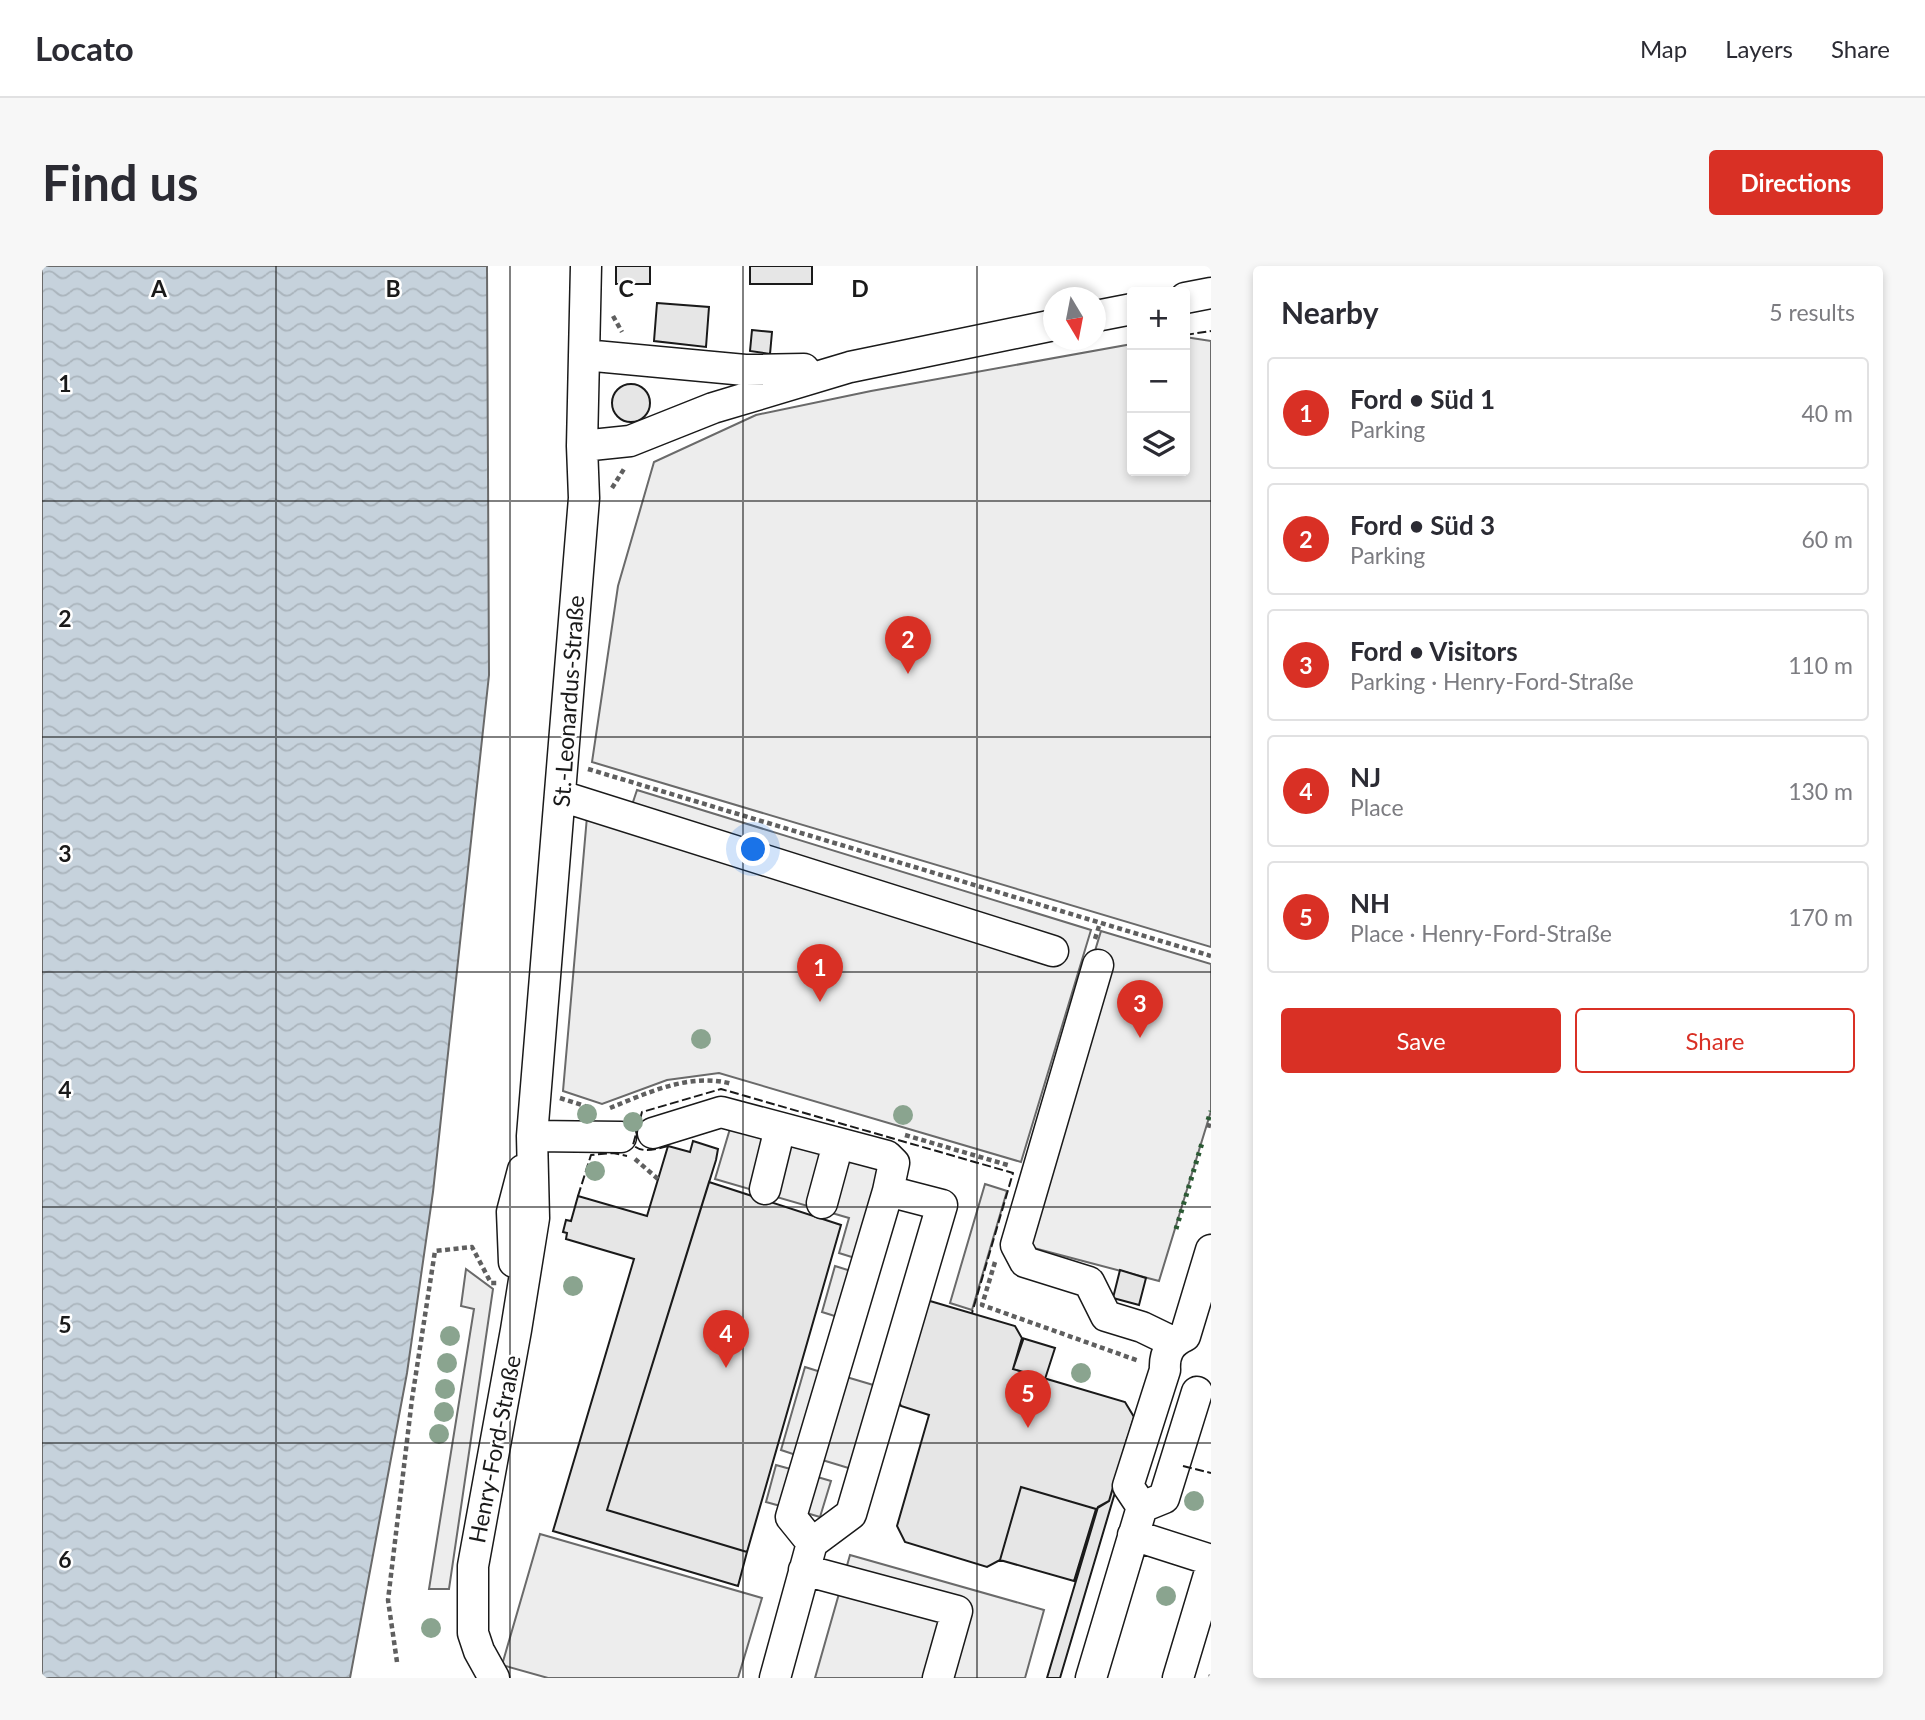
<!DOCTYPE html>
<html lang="en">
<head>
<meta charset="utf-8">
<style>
  body { margin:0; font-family:Lato,sans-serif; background:#f7f7f7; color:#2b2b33 }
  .controls { position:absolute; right:21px; top:21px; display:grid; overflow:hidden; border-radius:7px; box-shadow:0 4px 10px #0003 }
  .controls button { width:63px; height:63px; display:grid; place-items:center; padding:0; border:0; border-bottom:2px solid #e1e1e2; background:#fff; color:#2b2b33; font:35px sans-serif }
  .compass { position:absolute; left:1001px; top:21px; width:63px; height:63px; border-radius:50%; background:#fff; box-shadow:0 4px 10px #0003; rotate:170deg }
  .you { position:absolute; left:712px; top:584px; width:24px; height:24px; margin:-18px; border:5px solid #fff; border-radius:50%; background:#1a73e8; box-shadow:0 0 0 10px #1a73e833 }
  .badge { display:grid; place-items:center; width:46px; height:46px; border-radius:50%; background:#d93025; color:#fff; font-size:23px; font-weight:700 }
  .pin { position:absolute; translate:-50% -58px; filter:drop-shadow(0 2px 4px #0008) }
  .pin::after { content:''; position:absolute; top:37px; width:24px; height:21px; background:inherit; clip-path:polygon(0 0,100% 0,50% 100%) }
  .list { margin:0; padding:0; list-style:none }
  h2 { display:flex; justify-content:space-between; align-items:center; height:91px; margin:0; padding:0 28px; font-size:30px }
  h2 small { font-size:23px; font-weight:400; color:#7c7c81 }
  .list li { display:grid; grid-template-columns:46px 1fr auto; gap:21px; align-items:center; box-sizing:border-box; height:112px; margin:0 14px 14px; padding:0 14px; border:2px solid #e1e1e2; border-radius:7px }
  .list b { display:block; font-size:26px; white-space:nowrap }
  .list p { margin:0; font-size:23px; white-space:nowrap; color:#7c7c81 }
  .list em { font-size:23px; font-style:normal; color:#7c7c81 }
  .actions { display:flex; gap:14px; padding:21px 28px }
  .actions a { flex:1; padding:16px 0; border:2px solid #d93025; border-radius:7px; text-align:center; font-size:24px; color:#d93025 }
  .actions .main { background:#d93025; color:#fff }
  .icon { flex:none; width:38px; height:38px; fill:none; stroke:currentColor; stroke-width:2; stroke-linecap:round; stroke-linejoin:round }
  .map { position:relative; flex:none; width:1169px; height:1412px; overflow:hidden; border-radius:7px }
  header { display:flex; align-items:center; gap:42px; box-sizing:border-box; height:98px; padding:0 35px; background:#fff; border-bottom:2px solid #e1e1e2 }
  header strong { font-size:33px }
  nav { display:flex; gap:38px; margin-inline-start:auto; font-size:24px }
  .intro { display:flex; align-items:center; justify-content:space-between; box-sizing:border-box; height:168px; padding:0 42px }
  h1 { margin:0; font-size:49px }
  .button { padding:18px 32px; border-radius:7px; background:#d93025; color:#fff; font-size:24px; font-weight:700 }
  main { display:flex; gap:42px; padding:0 42px }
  aside { flex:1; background:#fff; border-radius:7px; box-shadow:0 4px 10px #0003 }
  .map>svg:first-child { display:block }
</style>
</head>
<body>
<header>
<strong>Locato</strong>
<nav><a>Map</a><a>Layers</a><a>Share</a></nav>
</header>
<div class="intro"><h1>Find us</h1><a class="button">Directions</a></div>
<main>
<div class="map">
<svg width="1169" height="1412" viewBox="0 0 1169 1412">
  <defs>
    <pattern id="water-waves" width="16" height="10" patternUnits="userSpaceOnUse" patternTransform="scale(1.75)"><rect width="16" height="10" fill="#c6d2dc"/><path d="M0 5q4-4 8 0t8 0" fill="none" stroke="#aab4bc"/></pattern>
  </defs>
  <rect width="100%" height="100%" fill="#fff"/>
  <path fill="#ededed" stroke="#6a6a6a" stroke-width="2" d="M1143,71L1169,75V681L550,496L576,320L612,196L714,149L829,125L1090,78V205H1143Z
    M595,524L1049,664L979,896L677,807L625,814L560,838L521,825L546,539L586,551Z
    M1059,665L1169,698V845L1117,1015L965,975Z
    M690,856L842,903L816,993L797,987L807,952L673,913Z
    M943,918L965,925L930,1044L908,1037Z
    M793,1000L812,1006L799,1052L780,1046Z
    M424,1003L451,1023L407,1323H387L432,1043L419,1040Z
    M763,1101L782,1107L757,1190L739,1184Z
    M801,1110L838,1121L813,1204L777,1193Z
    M734,1199L752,1204L742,1241L724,1236Z
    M772,1210L789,1215L778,1251L761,1246Z
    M498,1268L720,1332L696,1412H506L460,1399Z
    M808,1289L1002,1344L983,1412H773Z"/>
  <path fill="url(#water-waves)" stroke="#6a6a6a" stroke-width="2" d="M0,0H445L447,409L391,926L365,1107L308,1412H0Z"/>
  <path fill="#e6e6e6" stroke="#1a1a1a" stroke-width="2" d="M574,0H608V18H574Z
    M708,0H770V18H708Z
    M615,37L667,41L664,81L612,75Z
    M710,64L730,66L728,88L708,85Z
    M570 137a19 19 0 1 1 38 0a19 19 0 1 1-38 0Z
    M651,875L676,883L674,894L565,1244L705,1286L696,1320L511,1265L592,993L524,973L525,967L521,966L524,954L529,955L536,930L605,950L626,880L648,886Z
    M667,916L799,959L705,1286L565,1244Z
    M1078,1004L1104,1012L1097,1039L1071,1032Z
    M888,1035L973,1060L981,1074L971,1103L1083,1136L1092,1151L1067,1235L1054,1243L979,1221L958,1294L945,1301L863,1276L855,1260L887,1149L859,1140L851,1125L876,1042Z
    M980,1072L1013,1082L1003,1113L971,1103Z
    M1085,1173L1088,1176L1018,1412H1005L1056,1241L1067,1235Z
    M979,1221L1054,1243L1032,1315L958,1294Z"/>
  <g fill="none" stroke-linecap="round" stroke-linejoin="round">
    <defs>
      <path id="minor" d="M1143,32L1169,27
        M1054,50L1090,43
        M542,89L703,104L762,103
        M540,180L588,175L671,142L808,101L1012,59
        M519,530L1011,685
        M1056,699L974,979L983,996L1047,1016L1064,1050L1100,1061L1131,1076
        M611,867L679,846L845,890L852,897L846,925
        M490,870L579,871
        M723,923L738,862
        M780,937L796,878
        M472,996L470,946L481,904
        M1100,1241L1086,1220L1123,1104C1122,1087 1128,1077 1143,1070L1169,984
        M1091,1269L1169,1294
        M762,1304L915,1345L896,1412
        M452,1412L437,1385L431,1367V1300L474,1064L492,952L490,870L542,232L540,180L544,0
        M733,1412L770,1277L809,1248L900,939L846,925L749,1251L770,1277
        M1049,1412L1100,1241L1122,1232L1155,1126
        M1136,1412L1169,1302"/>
    </defs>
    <use href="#minor" stroke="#1a1a1a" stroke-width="33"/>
    <path stroke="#5f5f5f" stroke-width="4.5" stroke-dasharray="5 3.5" stroke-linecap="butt" d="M571,50L580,66
      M570,222L582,203
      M546,503L1169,690
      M1053,673L1058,657
      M518,832L546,841
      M568,842C605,827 649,806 690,818
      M1165,859L1169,860
      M863,869L969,900
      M593,893L616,913
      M953,996L940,1039L1097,1095
      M355,1396L346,1334L370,1133L393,985L430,981L449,1017H456
      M1168,1412L1169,1409"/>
    <use href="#minor" stroke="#fff" stroke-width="30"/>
    <path stroke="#2b5a34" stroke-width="5" stroke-dasharray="3.5 5" stroke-linecap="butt" d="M1166,854L1169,845
      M1134,963L1160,877"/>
    <path stroke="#1a1a1a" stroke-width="2" stroke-dasharray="9 3.5" stroke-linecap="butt" d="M1143,69L1169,65
      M626,880C614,883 601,888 591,879L600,846L679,823L971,907L930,1047
      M536,930L549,889L571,887L585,890
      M1141,1200L1169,1207"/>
  </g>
  <g fill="#8aa48f">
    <circle cx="659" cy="773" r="10"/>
    <circle cx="545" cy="848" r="10"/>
    <circle cx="861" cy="849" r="10"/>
    <circle cx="591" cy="856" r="10"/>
    <circle cx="553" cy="905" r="10"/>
    <circle cx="531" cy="1020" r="10"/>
    <circle cx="408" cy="1070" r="10"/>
    <circle cx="405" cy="1097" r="10"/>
    <circle cx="1039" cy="1107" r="10"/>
    <circle cx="403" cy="1123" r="10"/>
    <circle cx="402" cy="1146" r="10"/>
    <circle cx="397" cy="1168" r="10"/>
    <circle cx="1152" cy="1235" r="10"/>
    <circle cx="1124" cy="1330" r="10"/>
    <circle cx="389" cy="1362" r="10"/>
  </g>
  <path fill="none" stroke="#1a1a1a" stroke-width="2" stroke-opacity="0.55" d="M234,0V1412M468,0V1412M701,0V1412M935,0V1412M0,235H1169M0,471H1169M0,706H1169M0,941H1169M0,1177H1169"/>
  <g text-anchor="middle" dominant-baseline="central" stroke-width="5" stroke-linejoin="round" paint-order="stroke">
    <g font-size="23" fill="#1a1a1a" stroke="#fff">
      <text transform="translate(526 435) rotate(-86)">St.-Leonardus-Straße</text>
      <text transform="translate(452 1183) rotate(-79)">Henry-Ford-Straße</text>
    </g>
  </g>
  <g font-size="23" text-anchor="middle" font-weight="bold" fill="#1a1a1a" stroke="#fff" stroke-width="5" stroke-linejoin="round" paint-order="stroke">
    <text x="117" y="31">A</text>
    <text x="351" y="31">B</text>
    <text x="584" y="31">C</text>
    <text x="818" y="31">D</text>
    <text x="23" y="126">1</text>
    <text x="23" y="361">2</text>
    <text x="23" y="596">3</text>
    <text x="23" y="832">4</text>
    <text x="23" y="1067">5</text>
    <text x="23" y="1302">6</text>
  </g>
</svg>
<div class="controls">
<button>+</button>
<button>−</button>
<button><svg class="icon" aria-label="layers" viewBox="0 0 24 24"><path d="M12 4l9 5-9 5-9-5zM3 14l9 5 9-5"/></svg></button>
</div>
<svg class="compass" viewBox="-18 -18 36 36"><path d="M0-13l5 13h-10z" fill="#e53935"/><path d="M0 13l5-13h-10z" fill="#7c7c81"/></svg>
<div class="you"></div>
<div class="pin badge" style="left:778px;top:736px">1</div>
<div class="pin badge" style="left:866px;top:408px">2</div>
<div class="pin badge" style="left:1098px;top:772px">3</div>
<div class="pin badge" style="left:684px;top:1102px">4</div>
<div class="pin badge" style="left:986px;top:1162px">5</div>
</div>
<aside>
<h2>Nearby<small>5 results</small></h2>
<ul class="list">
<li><span class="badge">1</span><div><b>Ford • Süd 1</b><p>Parking</p></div><em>40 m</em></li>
<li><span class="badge">2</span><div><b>Ford • Süd 3</b><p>Parking</p></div><em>60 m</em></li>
<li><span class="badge">3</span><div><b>Ford • Visitors</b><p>Parking · Henry-Ford-Straße</p></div><em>110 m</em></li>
<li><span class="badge">4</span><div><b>NJ</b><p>Place</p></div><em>130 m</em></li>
<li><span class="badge">5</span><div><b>NH</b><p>Place · Henry-Ford-Straße</p></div><em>170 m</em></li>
</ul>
<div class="actions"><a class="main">Save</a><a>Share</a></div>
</aside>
</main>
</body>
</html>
